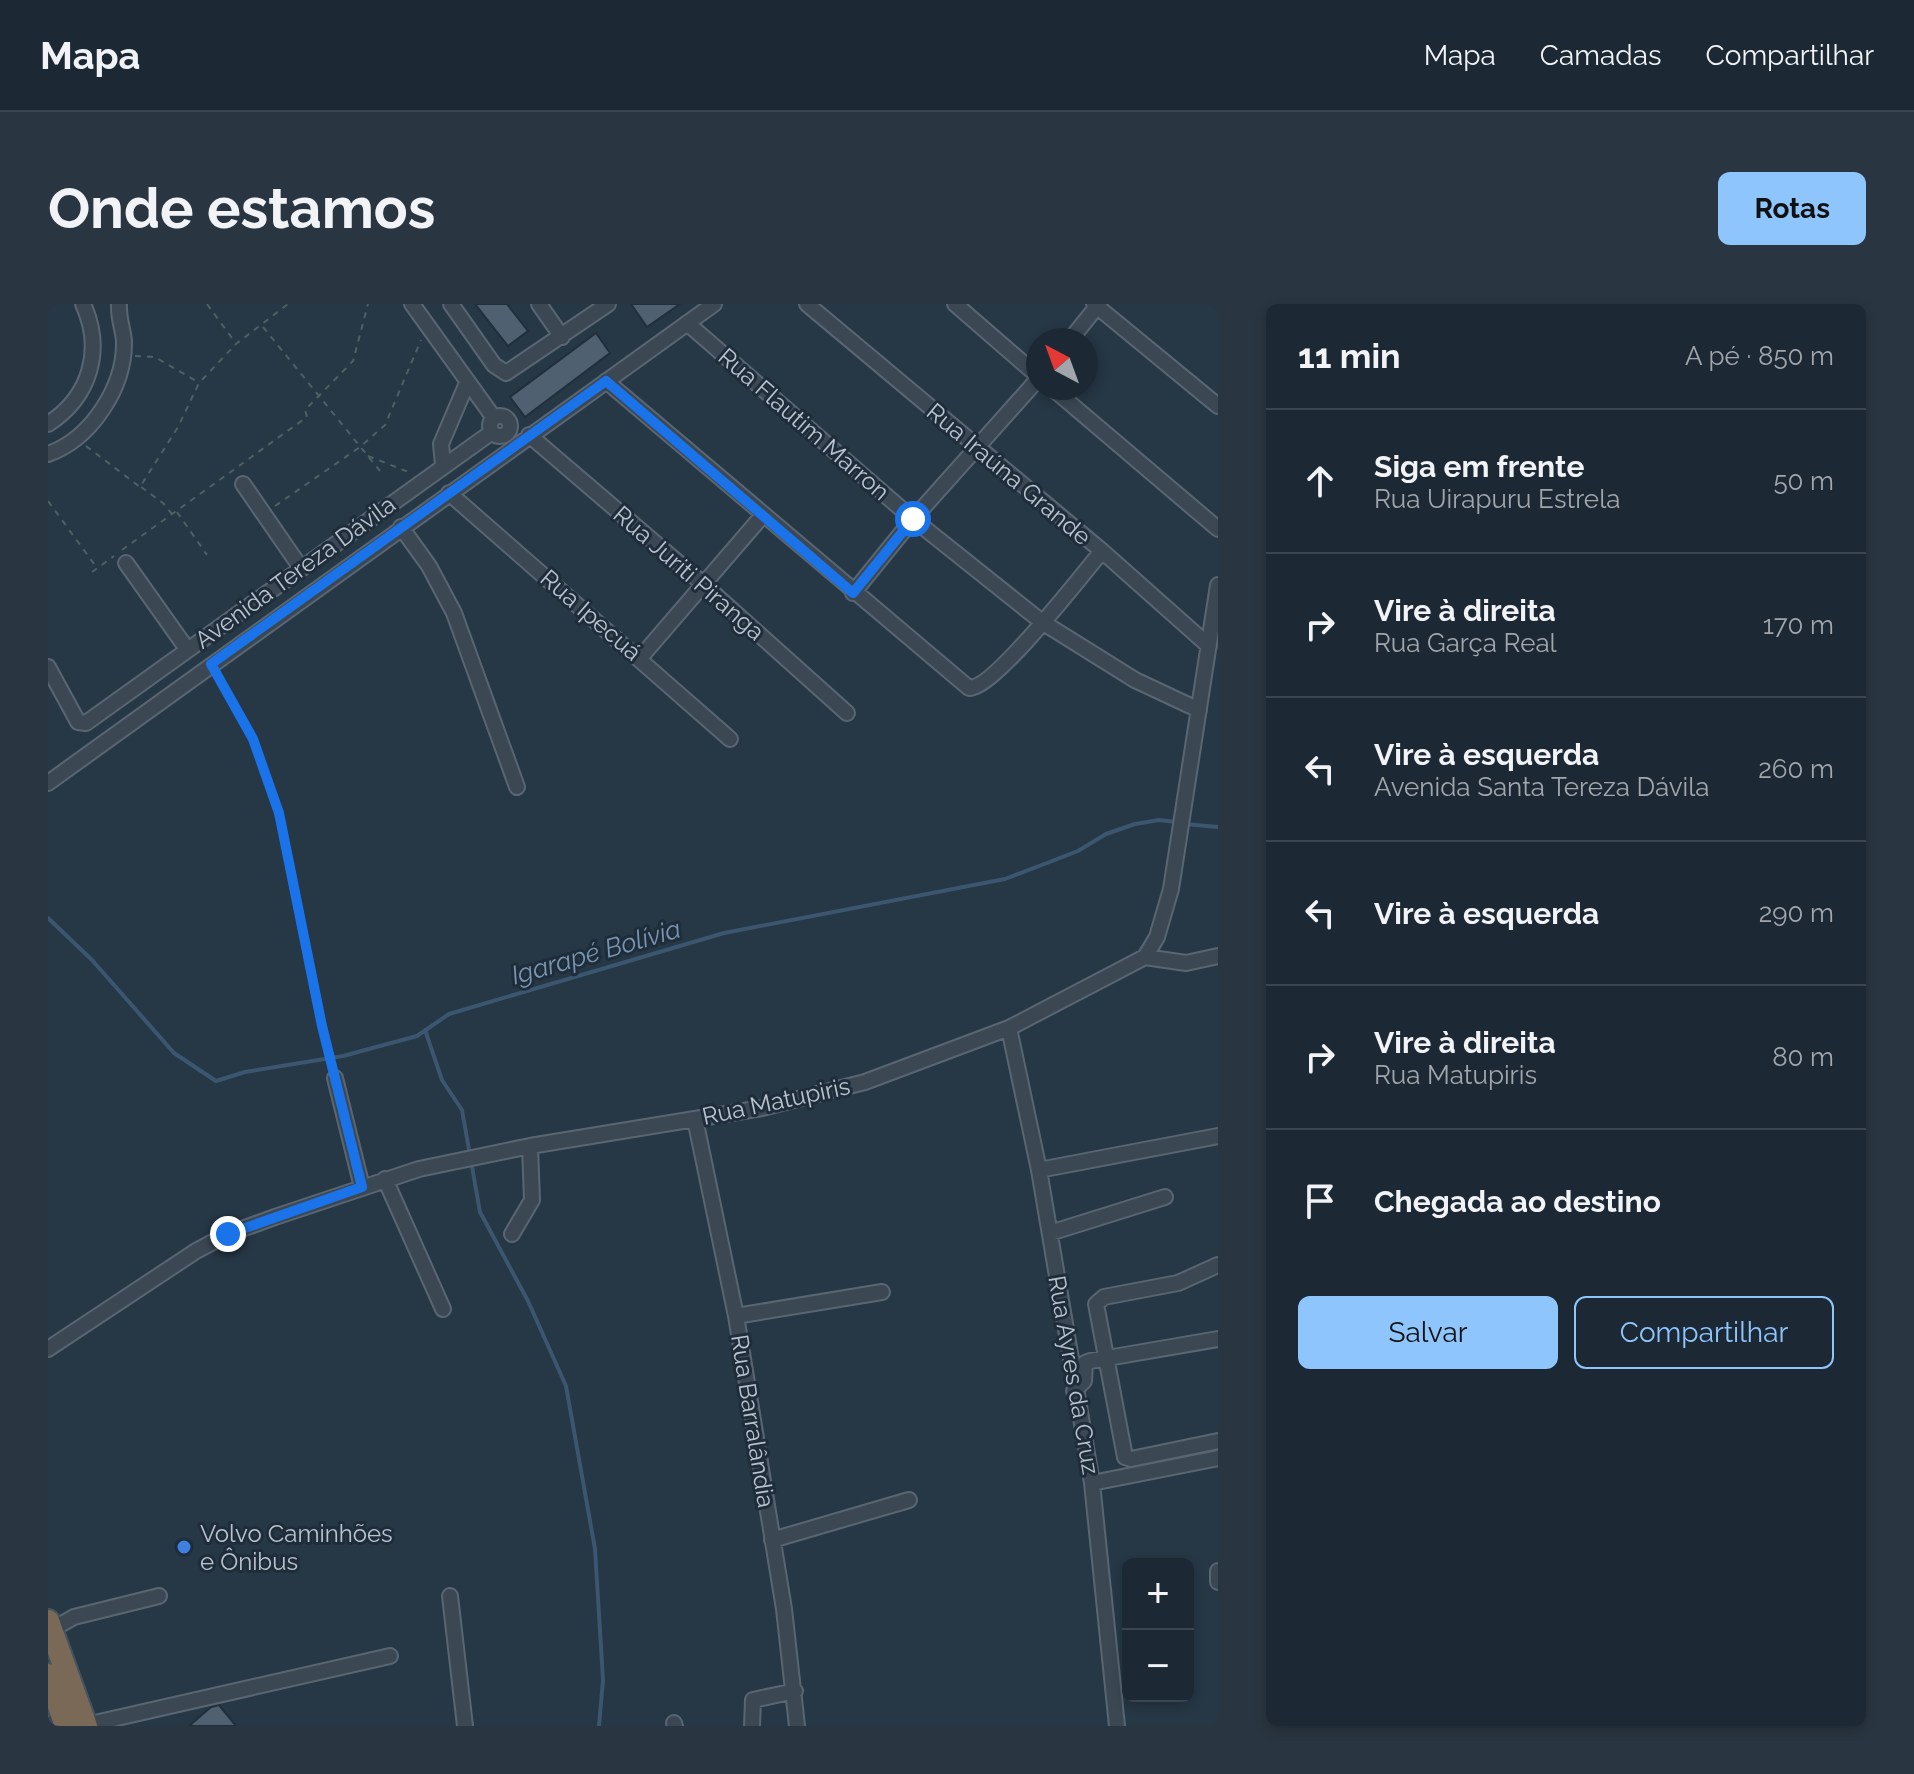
<!DOCTYPE html>
<html lang="pt">
<head>
<meta charset="utf-8">
<style>
  body { margin:0; font-family:Raleway,sans-serif; background:#293540; color:#f1f3f6 }
  .controls { position:absolute; right:24px; bottom:24px; display:grid; overflow:hidden; border-radius:12px; box-shadow:0 4px 12px #0003 }
  .controls button { width:72px; height:72px; display:grid; place-items:center; padding:0; border:0; border-bottom:2px solid #3a454f; background:#1c2934; color:#f1f3f6; font:40px sans-serif }
  .compass { position:absolute; left:978px; top:24px; width:72px; height:72px; border-radius:50%; background:#1c2934; box-shadow:0 4px 12px #0003; rotate:319deg }
  .stop { position:absolute; width:24px; height:24px; margin:-18px; border:6px solid #1a73e8; border-radius:50%; background:#fff }
  .stop.end { background:#1a73e8; border-color:#fff; box-shadow:0 2px 8px #0008 }
  .list { margin:0; padding:0; list-style:none }
  h2 { display:flex; justify-content:space-between; align-items:center; height:104px; margin:0; padding:0 32px; font-size:34px }
  h2 small { font-size:26px; font-weight:400; color:#a0a6ac }
  .list li { display:grid; grid-template-columns:52px 1fr auto; gap:24px; align-items:center; box-sizing:border-box; height:144px; padding:0 32px; border-top:2px solid #3a454f }
  .list b { display:block; font-size:30px; white-space:nowrap }
  .list p { margin:0; font-size:26px; white-space:nowrap; color:#a0a6ac }
  .list em { font-size:26px; font-style:normal; color:#a0a6ac }
  .actions { display:flex; gap:16px; padding:24px 32px }
  .actions a { flex:1; padding:18px 0; border:2px solid #8ec5fd; border-radius:12px; text-align:center; font-size:28px; color:#8ec5fd }
  .actions .main { background:#8ec5fd; color:#111 }
  .icon { flex:none; width:44px; height:44px; fill:none; stroke:currentColor; stroke-width:2; stroke-linecap:round; stroke-linejoin:round }
  .map { position:relative; flex:none; width:1170px; height:1422px; overflow:hidden; border-radius:12px }
  header { display:flex; align-items:center; gap:48px; box-sizing:border-box; height:112px; padding:0 40px; background:#1c2934; border-bottom:2px solid #3a454f }
  header strong { font-size:38px }
  nav { display:flex; gap:44px; margin-inline-start:auto; font-size:28px }
  .intro { display:flex; align-items:center; justify-content:space-between; box-sizing:border-box; height:192px; padding:0 48px }
  h1 { margin:0; font-size:56px }
  .button { padding:20px 36px; border-radius:12px; background:#8ec5fd; color:#111; font-size:28px; font-weight:700 }
  main { display:flex; gap:48px; padding:0 48px }
  aside { flex:1; background:#1c2934; border-radius:12px; box-shadow:0 4px 12px #0003 }
  .map>svg:first-child { display:block }
</style>
</head>
<body>
<header>
<strong>Mapa</strong>
<nav><a>Mapa</a><a>Camadas</a><a>Compartilhar</a></nav>
</header>
<div class="intro"><h1>Onde estamos</h1><a class="button">Rotas</a></div>
<main>
<div class="map">
<svg width="1170" height="1422" viewBox="0 0 1170 1422">
  <rect width="100%" height="100%" fill="#263745"/>
  <g fill="none" stroke-linecap="round" stroke-linejoin="round">
    <path stroke="#3b566e" stroke-width="4" d="M1137,520L1170,523
      M0,614L44,656L126,749L168,777L197,768L295,752L369,732L401,710L676,629L957,575L1030,547L1058,530L1087,520L1111,516L1128,518
      M377,726L394,776L414,806L432,908L480,997L518,1082L547,1245L555,1376L551,1422"/>
  </g>
  <path fill="#4f6070" stroke="#212f3c" stroke-width="2" d="M427,0H459L480,27L460,42Z
    M583,0H632L599,23Z
    M548,29L562,49L477,113L462,93Z
    M171,1401L188,1422H141L163,1403Z"/>
  <g fill="none" stroke-linecap="round" stroke-linejoin="round">
    <defs>
      <path id="minor" d="M364,0L446,114
        M403,0L446,61L458,69L560,0
        M491,0L514,33
        M759,0L1054,247L1161,342
        M907,0L990,72
        M1046,0L1170,102
        M639,19L865,215L994,318L1087,376L1151,406
        M1022,36L1051,0
        M558,77L921,384C946,385 1034,271 1054,247
        M1004,84L1170,225
        M442 122a10 10 0 1 1 20 0a10 10 0 1 1-20 0Z
        M0,120C42,93 56,46 35,0
        M481,131L654,279L799,409
        M0,150C43,135 77,83 76,37C75,25 70,13 71,0
        M395,161L393,140L419,79
        M195,180L253,264
        M401,189L682,435
        M353,223L381,262L406,309L469,483
        M78,259L139,345
        M805,289L865,215L990,75
        M592,354L715,211
        M0,363L30,418L38,419L444,128
        M0,479L666,0
        M1097,653L1138,659L1170,652
        M961,724L991,866L1044,1179L1069,1422
        M287,774L314,883
        M647,815L688,1012L736,1305L749,1422
        M991,866L1170,832
        M337,875L395,1005
        M1002,929L1117,893
        M464,930L484,896L482,842
        M1170,961L1130,979L1056,993L1048,1000L1077,1153L1083,1155L1170,1137
        M688,1012L834,988
        M0,1045L148,947L180,930L227,913L371,865L482,842L714,804L817,778L961,724L1097,653L1109,633L1123,585L1170,281
        M1026,1087L1036,1077L1037,1059L1042,1057L1170,1035
        M1044,1179L1170,1154
        M724,1236L861,1196
        M1170,1267V1278
        M402,1292L417,1422
        M3,1326L26,1313L111,1292
        M626,1419L627,1422
        M38,1421L342,1352
        M0,1422L14,1412
        M704,1422L705,1396L747,1387"/>
      <path id="highway" d="M0,1317L38,1422
        M0,1371L18,1422"/>
    </defs>
    <use href="#minor" stroke="#596672" stroke-width="18"/>
    <use href="#highway" stroke="#45535f" stroke-width="26"/>
    <path stroke="#496363" stroke-width="2" stroke-dasharray="6 6" stroke-linecap="butt" d="M159,0L187,38
      M215,23L332,167
      M87,52L107,53L150,78
      M38,142L92,183L130,123L151,79L188,40L240,0
      M320,152L363,169
      M93,183L115,199L124,210
      M0,197L49,264
      M227,202L312,143L337,121L373,36
      M129,208L159,251
      M74,246L259,113L257,106L305,57L320,0
      M44,268L66,252
      M170,374L205,435L231,509L284,761"/>
    <use href="#minor" stroke="#3b4854" stroke-width="14"/>
    <use href="#highway" stroke="#7b6957" stroke-width="22"/>
  </g>
  <g fill="none" stroke-linecap="round" stroke-linejoin="round">
    <path stroke="#1a73e8" stroke-width="10" d="M180,930L314,883L274,722L231,509L205,435L163,360L558,77L805,289L865,215"/>
  </g>
  <circle fill="#3f7fe0" stroke="#1f2d3a" stroke-width="3" cx="136" cy="1243" r="8"/>
  <g text-anchor="middle" dominant-baseline="central" stroke-width="6" stroke-linejoin="round" paint-order="stroke">
    <g font-size="24" fill="#b8c3ce" stroke="#1f2d3a">
      <text transform="translate(756 120) rotate(41)">Rua Flautim Marron</text>
      <text transform="translate(961 170) rotate(40)">Rua Iraúna Grande</text>
      <text transform="translate(247 268) rotate(-36)">Avenida Tereza Dávila</text>
      <text transform="translate(641 269) rotate(41)">Rua Juriti Piranga</text>
      <text transform="translate(543 311) rotate(41)">Rua Ipecuá</text>
      <text transform="translate(728 797) rotate(-12)">Rua Matupiris</text>
      <text transform="translate(1026 1071) rotate(80)">Rua Ayres da Cruz</text>
      <text transform="translate(705 1117) rotate(81)">Rua Barralândia</text>
    </g>
    <g font-size="24" fill="#b8c3ce" stroke="#1f2d3a" text-anchor="start">
      <text x="152" y="1229">Volvo Caminhões<tspan x="152" dy="28">e Ônibus</tspan></text>
    </g>
    <g font-size="26" font-style="italic" fill="#7796b2" stroke="#1f2d3a">
      <text transform="translate(548 648) rotate(-16)">Igarapé Bolívia</text>
    </g>
  </g>
</svg>
<div class="controls">
<button>+</button>
<button>−</button>
</div>
<svg class="compass" viewBox="-18 -18 36 36"><path d="M0-13l5 13h-10z" fill="#e53935"/><path d="M0 13l5-13h-10z" fill="#a0a6ac"/></svg>
<div class="stop" style="left:865px;top:215px"></div>
<div class="stop end" style="left:180px;top:930px"></div>
</div>
<aside>
<h2>11 min<small>A pé · 850 m</small></h2>
<ul class="list">
<li><svg class="icon" aria-label="ahead" viewBox="0 0 24 24"><path d="M12 20V5M6 11l6-6 6 6"/></svg><div><b>Siga em frente</b><p>Rua Uirapuru Estrela</p></div><em>50 m</em></li>
<li><svg class="icon" aria-label="right" viewBox="0 0 24 24"><path d="M7 20v-9h11M14 6l5 5-5 5"/></svg><div><b>Vire à direita</b><p>Rua Garça Real</p></div><em>170 m</em></li>
<li><svg class="icon" aria-label="left" viewBox="0 0 24 24"><path d="M17 20v-9H6M10 6l-5 5 5 5"/></svg><div><b>Vire à esquerda</b><p>Avenida Santa Tereza Dávila</p></div><em>260 m</em></li>
<li><svg class="icon" aria-label="left" viewBox="0 0 24 24"><path d="M17 20v-9H6M10 6l-5 5 5 5"/></svg><div><b>Vire à esquerda</b></div><em>290 m</em></li>
<li><svg class="icon" aria-label="right" viewBox="0 0 24 24"><path d="M7 20v-9h11M14 6l5 5-5 5"/></svg><div><b>Vire à direita</b><p>Rua Matupiris</p></div><em>80 m</em></li>
<li><svg class="icon" aria-label="arrive" viewBox="0 0 24 24"><path d="M6 21V4h12l-3 4 3 4H6"/></svg><div><b>Chegada ao destino</b></div></li>
</ul>
<div class="actions"><a class="main">Salvar</a><a>Compartilhar</a></div>
</aside>
</main>
</body>
</html>
